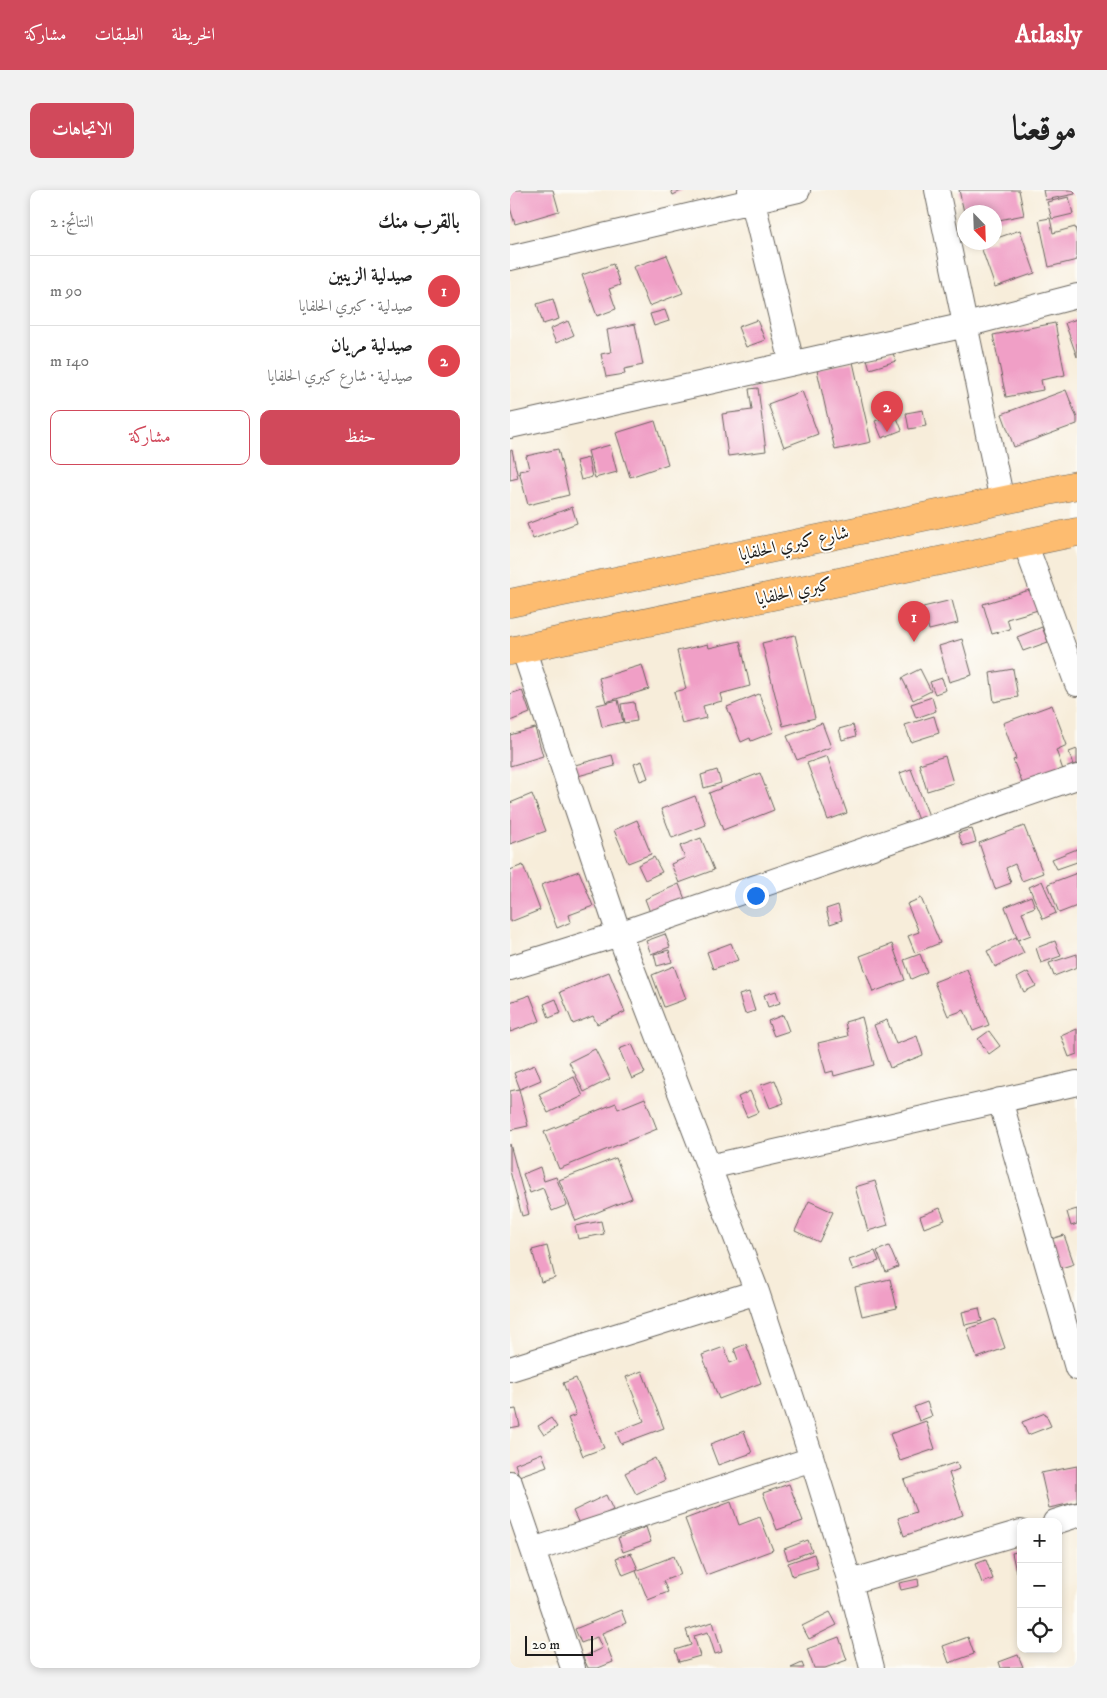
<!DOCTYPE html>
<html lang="ar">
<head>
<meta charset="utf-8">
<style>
  body { margin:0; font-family:"IM FELL DW Pica",Amiri,serif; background:#f2f2f2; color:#222; direction:rtl }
  .controls { position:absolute; right:15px; bottom:15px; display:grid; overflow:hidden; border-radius:10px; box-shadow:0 2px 8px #0003 }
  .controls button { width:45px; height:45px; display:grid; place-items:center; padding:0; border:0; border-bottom:1px solid #e0e0e0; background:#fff; color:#222; font:25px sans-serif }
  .compass { position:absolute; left:447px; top:15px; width:45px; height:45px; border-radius:50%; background:#fff; box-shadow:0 2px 8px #0003; rotate:157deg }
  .scale { position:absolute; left:15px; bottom:12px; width:68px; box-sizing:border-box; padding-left:5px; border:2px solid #1c1c1c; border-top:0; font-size:14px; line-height:18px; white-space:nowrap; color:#1c1c1c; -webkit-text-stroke:4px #fdfcf7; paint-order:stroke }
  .you { position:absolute; left:245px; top:705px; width:18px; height:18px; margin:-12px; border:4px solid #fff; border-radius:50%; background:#1a73e8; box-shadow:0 0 0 8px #1a73e833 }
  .badge { display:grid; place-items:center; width:32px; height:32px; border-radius:50%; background:#d1495b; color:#fff; font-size:16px; font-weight:700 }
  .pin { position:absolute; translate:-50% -41px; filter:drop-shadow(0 1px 2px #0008) }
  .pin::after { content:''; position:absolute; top:26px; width:18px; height:15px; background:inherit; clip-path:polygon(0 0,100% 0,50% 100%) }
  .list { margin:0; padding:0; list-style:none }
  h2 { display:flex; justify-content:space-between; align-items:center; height:65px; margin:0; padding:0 20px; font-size:21px }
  h2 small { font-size:16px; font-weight:400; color:#767676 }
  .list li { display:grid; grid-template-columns:32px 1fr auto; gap:15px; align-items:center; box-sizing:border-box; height:70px; padding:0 20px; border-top:1px solid #e0e0e0 }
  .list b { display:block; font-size:19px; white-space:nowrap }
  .list p { margin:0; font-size:16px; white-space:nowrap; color:#767676 }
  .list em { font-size:16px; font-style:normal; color:#767676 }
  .actions { display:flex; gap:10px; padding:15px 20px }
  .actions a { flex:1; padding:11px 0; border:1px solid #d1495b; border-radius:10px; text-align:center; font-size:18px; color:#d1495b }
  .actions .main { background:#d1495b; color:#fff }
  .icon { flex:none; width:28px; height:28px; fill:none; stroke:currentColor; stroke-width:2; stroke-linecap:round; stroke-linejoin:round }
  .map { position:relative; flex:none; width:567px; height:1478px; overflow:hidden; direction:ltr; border-radius:10px }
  header { display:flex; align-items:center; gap:30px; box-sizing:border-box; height:70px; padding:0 25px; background:#d1495b; color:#fff }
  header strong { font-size:24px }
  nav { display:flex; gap:28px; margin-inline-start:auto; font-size:18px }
  .intro { display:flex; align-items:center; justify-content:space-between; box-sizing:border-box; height:120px; padding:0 30px }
  h1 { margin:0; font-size:35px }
  .button { padding:12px 22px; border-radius:10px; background:#d1495b; color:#fff; font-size:18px; font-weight:700 }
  main { display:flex; gap:30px; padding:0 30px }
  aside { flex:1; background:#fff; border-radius:10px; box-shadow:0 2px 8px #0003 }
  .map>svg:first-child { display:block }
</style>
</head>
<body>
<header>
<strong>Atlasly</strong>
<nav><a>الخريطة</a><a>الطبقات</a><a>مشاركة</a></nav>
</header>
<div class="intro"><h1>موقعنا</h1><a class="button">الاتجاهات</a></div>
<main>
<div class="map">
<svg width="567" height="1478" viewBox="0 0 567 1478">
  <rect width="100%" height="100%" fill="#fdfcf7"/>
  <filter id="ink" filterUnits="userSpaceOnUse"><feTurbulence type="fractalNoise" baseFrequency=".02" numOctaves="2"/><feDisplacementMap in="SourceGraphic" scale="10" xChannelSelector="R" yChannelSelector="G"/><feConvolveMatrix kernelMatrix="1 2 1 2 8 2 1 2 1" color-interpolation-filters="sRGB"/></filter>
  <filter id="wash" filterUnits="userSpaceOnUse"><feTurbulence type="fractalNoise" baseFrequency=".0096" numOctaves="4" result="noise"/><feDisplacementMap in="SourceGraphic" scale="20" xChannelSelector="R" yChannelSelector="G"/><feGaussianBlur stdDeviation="1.12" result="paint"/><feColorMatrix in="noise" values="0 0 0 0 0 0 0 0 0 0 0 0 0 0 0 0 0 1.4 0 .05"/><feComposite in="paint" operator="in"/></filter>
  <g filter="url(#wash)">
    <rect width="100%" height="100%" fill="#f7edda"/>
    <g id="blocks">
      <path fill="#f09fc6" d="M0,0H43L49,21L5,34L0,18Z
        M161,0H173L163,5Z
        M449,0H509L514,25L484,31V22H454Z
        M533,0H564L565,4L535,10Z
        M559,7L563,24L542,29L537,12Z
        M540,28L543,43L565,37L567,46V70L539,77L529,30Z
        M510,40L525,83L485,97L470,54L484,52V49Z
        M157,65L173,103L139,116L123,77Z
        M103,74L110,95L99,99L106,119L87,126L72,85Z
        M43,109L49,129L33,134L27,114Z
        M155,120L159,131L144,136L140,124Z
        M567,129V167L555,133Z
        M247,130L255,150L236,157L228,137Z
        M58,131L64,145L46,153L40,139Z
        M545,133L555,185L531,190L533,200L496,207L483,145Z
        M125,134L133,175L114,179L115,184L96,187L91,164L101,162L97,140Z
        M382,161L386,171L360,179L357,169Z
        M343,172L361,252L325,260L307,180Z
        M248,198L256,261L218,266L212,224L242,220L239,199Z
        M556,200L567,228V234L504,257L492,224Z
        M292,201L308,244L274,257L258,214Z
        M413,220L416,236L399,239L396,223Z
        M385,223L392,240L372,248L365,231Z
        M145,231L158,274L120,287L106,243Z
        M100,255L107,282L85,288L78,261Z
        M48,259L59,305L18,315L9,281L19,279L16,266Z
        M2,260L8,288L0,290V261Z
        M78,268L82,287L71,290L66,271Z
        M62,317L67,333L23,349L17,334Z
        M523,399L528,420L497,429L500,439L482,444L473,414Z
        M442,410L448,433L419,440L413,417Z
        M532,437L538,452L513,461L507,447Z
        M285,445L305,528L273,536L252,453Z
        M452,449L462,485L439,492L429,456Z
        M230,451L240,496L210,504L212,511L193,516L196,528L172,534L164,502L176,499L167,461L198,454L199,458Z
        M132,475L139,499L96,512L89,488Z
        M410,479L421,501L403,510L392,488Z
        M503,479L508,507L484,512L480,483Z
        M432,488L436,500L425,504L420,492Z
        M12,500L20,523L0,531V504Z
        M249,504L264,542L241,551L240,548L231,552L217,517Z
        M422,507L426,521L406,528L401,514Z
        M108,510L113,532L92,537L87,515Z
        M124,512L127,531L114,533L111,514Z
        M542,515L557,555L546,560L553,580L513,595L503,570L506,569L493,533Z
        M424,526L429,543L401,552L395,535Z
        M312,533L321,557L287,570L277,546Z
        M343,535L346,546L332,550L329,539Z
        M25,538L33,566L0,576V545Z
        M567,559V574L563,575L559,562Z
        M102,565L105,576L68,586L65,575Z
        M317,566L337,623L318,630L297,573Z
        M435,566L443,593L417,601L409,574Z
        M132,571L138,588L130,591L124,574Z
        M401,579L419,626L408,630L390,583Z
        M207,580L211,593L194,598L191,585Z
        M250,583L264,620L213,640L199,603Z
        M22,604L36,641L0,654V613Z
        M185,606L196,635L162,648L151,619Z
        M127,630L141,664L118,673L104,640Z
        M514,636L533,683L512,691L505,674L496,678L501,693L485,699L469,653Z
        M462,639L466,652L453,656L448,643Z
        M191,648L204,680L169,693L161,674L175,668L170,656Z
        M567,659V672L547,679L542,669Z
        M144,667L152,682L135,690L128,675Z
        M13,675L30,720L0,732V680Z
        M69,681L83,716L59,725L61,732L47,738L31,695Z
        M567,683V716L549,723L538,694Z
        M532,691L546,723L533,729L519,697Z
        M169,694L176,712L141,725L135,709Z
        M521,706L525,717L512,722L521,745L508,750L495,717Z
        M411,708L430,753L405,763L398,746L409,742L397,714Z
        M328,715L332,730L320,734L316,719Z
        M155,744L160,757L141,764L136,751Z
        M506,747L514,763L485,777L477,761Z
        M545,751L551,766L531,773L526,758Z
        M221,753L228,770L203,779L197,762Z
        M382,754L395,790L363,802L350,766Z
        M159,760L162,772L147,776L144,764Z
        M410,764L417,782L401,789L394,770Z
        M567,764V777L544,786L539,773Z
        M164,776L176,809L154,817L142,785Z
        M457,779L479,835L463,841L454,820L438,826L424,792Z
        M99,782L115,822L87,834L83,826L63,834L50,802Z
        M518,782L526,796L514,802L507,788Z
        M266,801L270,813L258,817L254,805Z
        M239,802L245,821L235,824L229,805Z
        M20,805L30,831L0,842V812Z
        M46,809L51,823L39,828L34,814Z
        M273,825L279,841L264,846L258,831Z
        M352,827L364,875L324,886L323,881L316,883L308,853L338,846L335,832Z
        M377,830L386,854L407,846L413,865L380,878L364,835Z
        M567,839V864L559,867L551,846Z
        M479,841L490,856L479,864L468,849Z
        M122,854L135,883L122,889L109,859Z
        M85,859L100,889L74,902L59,872Z
        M25,875L31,890L10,899L4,883Z
        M64,887L73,906L38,923L29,904Z
        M265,890L274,913L260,918L251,895Z
        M9,899L18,936L0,940V901Z
        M240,901L249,922L237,927L228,907Z
        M135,908L147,939L49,979L34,942L106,913L108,919Z
        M0,954L19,1024L12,1026L0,981Z
        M106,968L122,1008L66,1031L49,990Z
        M30,977L34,991L46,987L57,1015L42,1021L33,998L20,1003L13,984Z
        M365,991L378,1035L358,1041L345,997Z
        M299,1011L323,1022L309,1052L285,1041Z
        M430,1018L435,1030L414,1038L410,1026Z
        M567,1019V1034L561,1036L557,1022Z
        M91,1031L94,1044L68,1049L65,1036Z
        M554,1045L564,1074L551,1078L541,1049Z
        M37,1056L45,1088L31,1092L22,1060Z
        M379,1056L388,1077L376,1082L367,1061Z
        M365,1061L369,1071L343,1080L339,1070Z
        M380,1089L387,1118L352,1126L345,1097Z
        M469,1118L472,1131L455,1135L452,1122Z
        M485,1129L495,1158L467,1168L457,1139Z
        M236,1154L251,1193L209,1209L192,1165L214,1157L220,1173L228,1170L224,1159Z
        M132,1181L154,1238L111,1254L106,1242L134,1231L116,1187Z
        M66,1188L94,1258L73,1266L58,1228L66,1225L53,1193Z
        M417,1212L422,1226L409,1231L404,1217Z
        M6,1219L10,1236L0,1238V1220Z
        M535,1223L541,1236L518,1245L512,1232Z
        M41,1228L47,1237L34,1245L28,1236Z
        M416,1231L425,1259L390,1271L380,1244Z
        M234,1241L242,1263L208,1275L200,1254Z
        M32,1263L37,1276L9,1286L5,1274Z
        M145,1268L155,1290L126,1304L115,1283Z
        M447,1272L449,1279L439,1283L453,1325L394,1346L388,1328L406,1322L394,1290Z
        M567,1276V1312L539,1318L531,1283Z
        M279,1294L293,1331L267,1340L253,1303Z
        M96,1305L103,1320L70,1336L63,1321Z
        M221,1312L229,1335L250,1327L263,1360L196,1385L175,1329Z
        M136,1337L141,1352L113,1362L108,1348Z
        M298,1350L302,1361L278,1370L274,1359Z
        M511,1361V1381L506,1382L502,1363Z
        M121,1363L128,1379L113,1385L106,1368Z
        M304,1364L308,1378L282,1386L278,1373Z
        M164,1366L171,1384L153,1391L158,1402L138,1410L126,1381Z
        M476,1370L483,1389L472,1393L465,1374Z
        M408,1389L409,1396L391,1400L389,1393Z
        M111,1420L116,1433L92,1443L103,1472L88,1478H78L73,1467L92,1458L87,1447L71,1453L65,1439Z
        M320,1422L327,1435L299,1449L292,1436Z
        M203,1432L212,1462L205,1464L198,1442L184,1446L190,1466L169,1472L165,1460L181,1455L176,1440Z
        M329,1447L337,1470L315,1478H304L297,1459Z
        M458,1447L464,1464L439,1473L433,1456Z
        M508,1465L513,1477L491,1478L489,1472Z
        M292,1473L294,1478H281Z"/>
    </g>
  </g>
  <g filter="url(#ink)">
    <use href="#blocks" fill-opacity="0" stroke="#69655e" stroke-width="1"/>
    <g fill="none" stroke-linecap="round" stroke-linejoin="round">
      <defs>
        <path id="minor" d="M240,0L282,173
          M427,0L492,311
          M0,68L288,0
          M0,236L456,135L567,106
          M515,353L567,494
          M13,458L109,744L247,1102L302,1269L340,1392L362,1478
          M0,778L109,744L567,587
          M490,910L567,1178
          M199,977L567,893
          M0,1179L247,1102
          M0,1293L63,1478
          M545,1332L567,1325
          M23,1360L302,1269
          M340,1392L511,1342"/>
        <path id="major" d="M0,413L567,295
          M0,461L567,342"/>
      </defs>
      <use href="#minor" stroke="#69655e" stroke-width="26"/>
      <use href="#major" stroke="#69655e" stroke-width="29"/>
      <use href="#minor" stroke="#fff" stroke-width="24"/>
      <use href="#major" stroke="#fdbc6f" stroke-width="28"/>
    </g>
  </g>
  <g text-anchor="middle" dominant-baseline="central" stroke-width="4" stroke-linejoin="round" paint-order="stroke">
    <g font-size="18" fill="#1c1c1c" stroke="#fdfcf7">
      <text transform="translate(284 354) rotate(-12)">شارع كبري الحلفايا</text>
      <text transform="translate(284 402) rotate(-12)">كبري الحلفايا</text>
    </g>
  </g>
</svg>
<div class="controls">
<button>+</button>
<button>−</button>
<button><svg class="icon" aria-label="locate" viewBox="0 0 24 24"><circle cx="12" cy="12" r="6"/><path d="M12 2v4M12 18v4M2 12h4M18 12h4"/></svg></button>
</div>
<svg class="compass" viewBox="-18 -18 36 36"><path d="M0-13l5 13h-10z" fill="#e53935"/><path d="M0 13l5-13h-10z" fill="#767676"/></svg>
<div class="scale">20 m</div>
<div class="you"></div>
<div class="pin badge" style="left:404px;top:452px;background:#e0444e">1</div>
<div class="pin badge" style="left:377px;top:242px;background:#e0444e">2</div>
</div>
<aside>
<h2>بالقرب منك<small>النتائج: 2</small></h2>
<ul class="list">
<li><span class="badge" style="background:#e0444e">1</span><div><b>صيدلية الزينين</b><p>صيدلية · كبري الحلفايا</p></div><em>90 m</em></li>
<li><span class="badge" style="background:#e0444e">2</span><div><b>صيدلية مريان</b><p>صيدلية · شارع كبري الحلفايا</p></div><em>140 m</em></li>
</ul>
<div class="actions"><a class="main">حفظ</a><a>مشاركة</a></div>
</aside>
</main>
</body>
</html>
